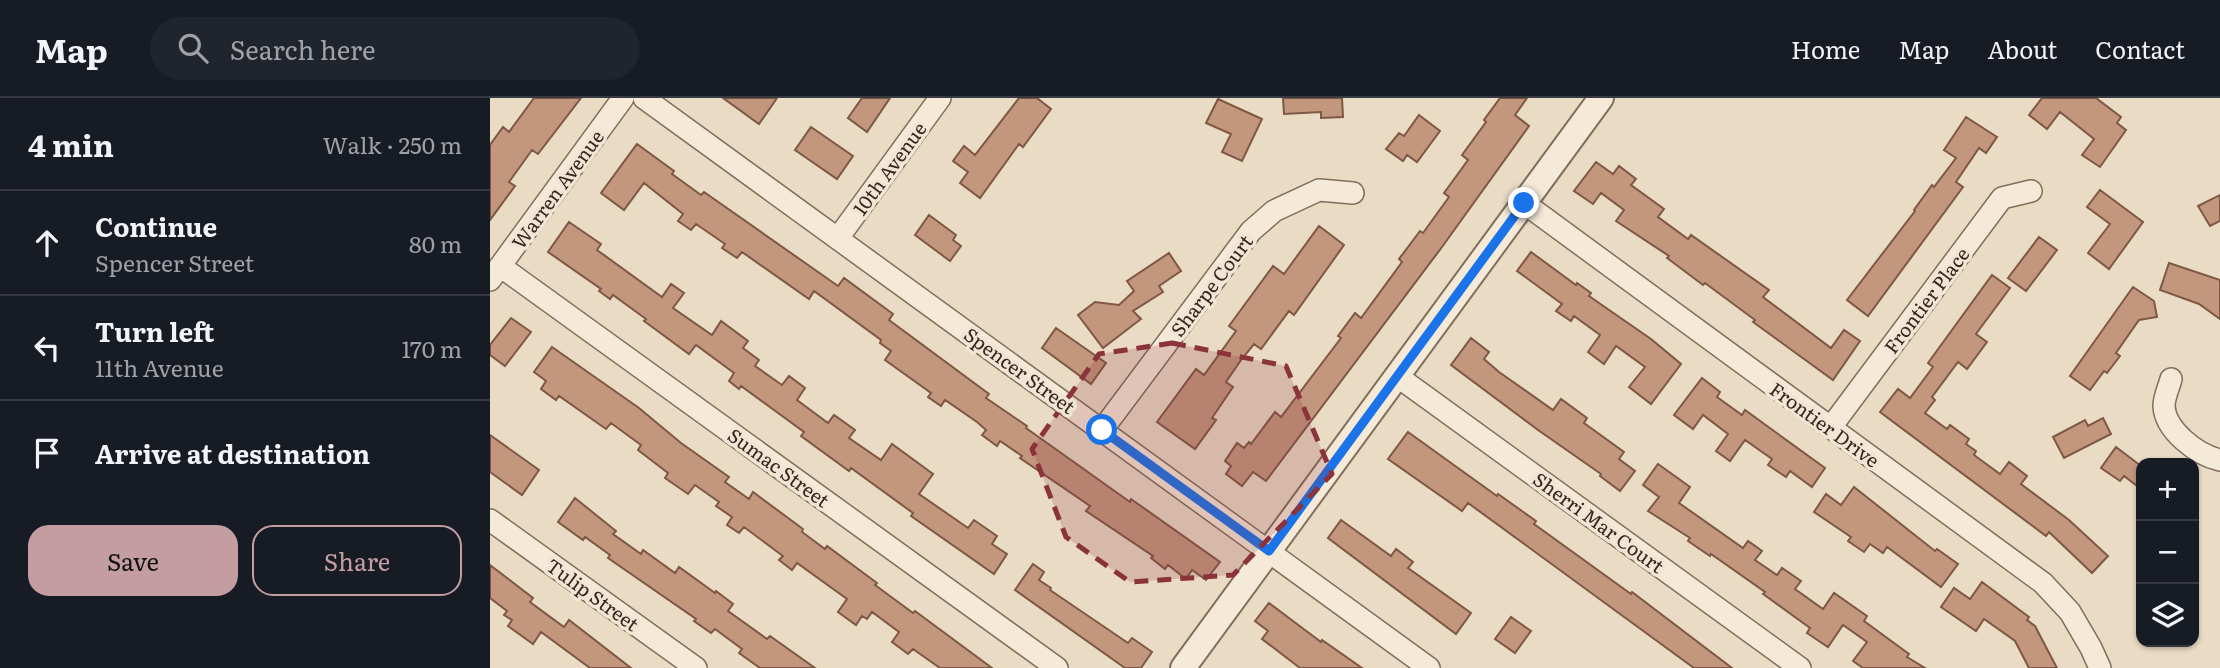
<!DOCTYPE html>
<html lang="en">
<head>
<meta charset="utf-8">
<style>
  body { margin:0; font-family:Literata,serif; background:#20242c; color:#f1f3f6 }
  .controls { position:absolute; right:21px; bottom:21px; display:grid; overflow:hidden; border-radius:14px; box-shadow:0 2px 5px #0004 }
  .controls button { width:63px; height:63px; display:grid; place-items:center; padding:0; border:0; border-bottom:2px solid #363941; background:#171b24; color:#f1f3f6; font:35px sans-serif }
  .stop { position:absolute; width:21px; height:21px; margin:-16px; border:5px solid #1a73e8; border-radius:50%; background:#fff }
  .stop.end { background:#1a73e8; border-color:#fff; box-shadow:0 2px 7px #0008 }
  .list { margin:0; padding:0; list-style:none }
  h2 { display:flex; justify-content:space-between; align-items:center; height:91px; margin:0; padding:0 28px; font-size:30px }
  h2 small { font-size:23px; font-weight:400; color:#9ea1a6 }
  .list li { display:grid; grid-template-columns:46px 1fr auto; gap:21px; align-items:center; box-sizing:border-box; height:105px; padding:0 28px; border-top:2px solid #363941 }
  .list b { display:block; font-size:26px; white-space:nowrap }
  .list p { margin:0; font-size:23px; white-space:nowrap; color:#9ea1a6 }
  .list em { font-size:23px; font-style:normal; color:#9ea1a6 }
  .actions { display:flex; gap:14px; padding:21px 28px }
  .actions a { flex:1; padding:16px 0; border:2px solid #c39da1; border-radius:21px; text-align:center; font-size:24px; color:#c39da1 }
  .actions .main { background:#c39da1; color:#111 }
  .icon { flex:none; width:38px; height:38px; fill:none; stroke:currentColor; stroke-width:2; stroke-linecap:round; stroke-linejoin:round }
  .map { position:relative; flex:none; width:1730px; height:570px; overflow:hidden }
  header { display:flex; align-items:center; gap:42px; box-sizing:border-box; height:98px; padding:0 35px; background:#171b24; border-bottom:2px solid #363941 }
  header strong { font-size:33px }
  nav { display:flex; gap:38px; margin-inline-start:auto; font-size:24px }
  .search { width:490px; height:63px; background:#20242c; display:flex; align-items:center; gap:18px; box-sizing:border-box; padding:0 24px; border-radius:38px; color:#9ea1a6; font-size:26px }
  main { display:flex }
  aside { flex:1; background:#171b24 }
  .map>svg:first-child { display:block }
</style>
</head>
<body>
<header>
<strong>Map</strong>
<div class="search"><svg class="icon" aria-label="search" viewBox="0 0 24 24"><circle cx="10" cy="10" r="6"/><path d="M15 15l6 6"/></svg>Search here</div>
<nav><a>Home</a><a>Map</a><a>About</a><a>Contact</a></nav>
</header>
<main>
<aside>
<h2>4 min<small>Walk · 250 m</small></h2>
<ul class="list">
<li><svg class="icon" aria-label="ahead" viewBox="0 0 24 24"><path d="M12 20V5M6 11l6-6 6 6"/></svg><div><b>Continue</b><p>Spencer Street</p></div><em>80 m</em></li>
<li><svg class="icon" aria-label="left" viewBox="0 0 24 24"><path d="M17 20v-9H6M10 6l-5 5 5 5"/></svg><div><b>Turn left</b><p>11th Avenue</p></div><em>170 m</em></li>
<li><svg class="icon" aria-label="arrive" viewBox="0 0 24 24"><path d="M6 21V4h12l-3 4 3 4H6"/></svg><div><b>Arrive at destination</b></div></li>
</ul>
<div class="actions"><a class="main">Save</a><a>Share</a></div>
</aside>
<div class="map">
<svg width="1730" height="570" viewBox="0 0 1730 570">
  <rect width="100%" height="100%" fill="#e9dbc4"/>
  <path fill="#c3967e" stroke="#7e5845" stroke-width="2" d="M44,0H91L48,56L42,52L19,84L25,88L0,122V47L13,29L19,34Z
    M233,0H287L269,26Z
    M372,0H400L377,34L358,20Z
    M529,0H547L561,11L533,49L529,46L490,100L470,85L478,74L463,63L474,48L485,57Z
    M793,0H852L853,19L831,20V14L794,16Z
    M1010,0H1037L1025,17L1039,28L952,149L776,383L763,374L752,388L736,376L741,368L735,363L747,345L754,350L759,344L761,346L785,314L791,319L851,240L848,238L865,215L871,220L912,164L909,161L930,133L933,135L959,99L954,95L978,62L972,57L996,24L994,22Z
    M1552,0H1606L1631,19L1627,25L1636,32L1610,69L1592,57L1604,41L1570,14L1557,31L1539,17Z
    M728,1L772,21L752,63L732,54L741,36L716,25Z
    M929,17L950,33L927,64L917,57L913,63L896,51L909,35L914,38Z
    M1476,19L1507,39L1496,55L1489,50L1466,84L1473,89L1378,218L1357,202L1425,113L1424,112L1442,87L1444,89L1466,60L1454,52Z
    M321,29L363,58L347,81L305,52Z
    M147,46L184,73L182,76L211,97L214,94L348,188L354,180L403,216L399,222L499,296L496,300L537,328L536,330L640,404L641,401L730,464L716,482L702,472L696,481L678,467L675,471L661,460L663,458L596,413L600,408L530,360L532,358L510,343L507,348L492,337L496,332L487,324L455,302L451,308L438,299L441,295L395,262L401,253L390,245L391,242L324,193L319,201L252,154L247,160L232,150L235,146L206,126L201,132L188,123L193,116L154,85L134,112L111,95Z
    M1106,64L1123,76L1129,68L1146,81L1141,87L1174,111L1168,119L1198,141L1201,137L1279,192L1273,199L1341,250L1354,232L1370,243L1343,282L1263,224L1265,222L1215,185L1213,187L1177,160L1179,158L1126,123L1134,112L1111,95L1103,106L1084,93Z
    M1610,92L1653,124L1619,171L1598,155L1620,126L1597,109Z
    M1730,97V123L1720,128L1708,108Z
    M439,117L466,137L463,142L471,148L460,163L425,137Z
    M79,124L111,146L107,152L172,199L181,186L194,195L183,210L222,237L231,223L258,243L253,250L269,262L265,268L292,287L299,278L315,290L307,302L338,325L344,317L365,332L359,340L391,362L402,346L443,376L429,396L478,430L484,422L507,438L502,446L517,456L504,476L421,418L423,415L361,370L359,373L311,338L314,334L251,288L249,291L239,283L244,275L206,247L199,256L154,223L156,221L123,197L120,201L109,193L111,191L58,154Z
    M829,128L854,147L804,217L799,213L771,251L764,246L751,262L736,284L743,289L722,320L726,322L705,351L667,324L706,271L714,277L746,233L739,228L783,168L794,176Z
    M1549,139L1567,152L1536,193L1518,180Z
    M1041,154L1086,187L1087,185L1101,195L1099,198L1161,241L1191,266L1161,306L1139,289L1155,269L1126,248L1114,266L1098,254L1110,237L1084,218L1081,223L1066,213L1072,206L1027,173Z
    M679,155L691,173L669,188L673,194L643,213L651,221L613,250L588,217L605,204L629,207L644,193L637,183Z
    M1679,165L1730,182V221L1709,206L1670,192Z
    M1502,177L1520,190L1486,236L1497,244L1477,271L1468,264L1442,299L1445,302L1435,315L1457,331L1460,327L1479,341L1476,346L1486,353L1484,357L1510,376L1519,364L1537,378L1531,386L1579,422L1618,458L1602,475L1559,434L1556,438L1390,314L1408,291L1420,300L1443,269L1438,265Z
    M1643,189L1664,203L1667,219L1649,222L1626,255L1630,258L1617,275L1614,273L1600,292L1580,278Z
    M21,220L41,234L15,268L0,257V247Z
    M566,230L616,265L601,286L552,250Z
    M981,240L999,254L994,261L1009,274L1063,312L1071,301L1097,320L1094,325L1134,354L1129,361L1145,373L1130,393L1110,378L1111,376L1048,332L961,267Z
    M62,249L149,310L191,345L239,379L235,384L259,401L263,394L313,431L312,434L335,451L337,448L387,485L385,487L423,515L425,513L502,570H450L423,551L418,556L402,544L409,534L382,514L377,521L372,518L366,527L348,514L357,501L307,465L302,472L289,462L293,458L254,429L249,435L237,427L242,419L226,408L229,404L205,387L198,396L175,380L178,375L148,352L151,347L121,325L116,331L69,298L66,302L51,291L56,283L44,274Z
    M1212,280L1230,294L1227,299L1252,317L1255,312L1335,370L1322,389L1300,373L1296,379L1278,367L1282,361L1255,342L1240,363L1226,353L1238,336L1213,317L1203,331L1184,317Z
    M1613,320L1621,336L1574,360L1563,339L1595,322L1598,328Z
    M918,334L1007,398L1008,396L1046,423L1044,426L1141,496L1142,494L1242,570H1204L978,405L972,413L898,361Z
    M0,337L49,372L32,397L0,374Z
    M1626,349L1651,368V391L1634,378L1630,383L1611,370Z
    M1168,366L1200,389L1189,405L1253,450L1258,443L1272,453L1265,462L1287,477L1292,470L1311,483L1305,491L1333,511L1344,495L1377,518L1374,523L1419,556L1417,559L1435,570H1373L1363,563L1377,544L1353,527L1338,549L1317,535L1320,530L1273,496L1275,494L1221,456L1220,458L1198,443L1200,440L1158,413L1169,399L1153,387Z
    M1364,389L1445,453L1447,451L1468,466L1451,489L1397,449L1393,455L1380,446L1374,454L1358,443L1361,439L1324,414L1336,396L1351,407Z
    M85,400L126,433L123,436L151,456L153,452L185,475L189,469L225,495L226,493L243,506L238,513L277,541L280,538L325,570H270L249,555L252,551L225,531L221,535L204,523L206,521L118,460L120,457L95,439L93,442L68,424Z
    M851,422L901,458L906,451L923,464L918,470L981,515L966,536L838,440Z
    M543,466L554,474L549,482L561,490L560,492L638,545L642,540L662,554L651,570H635L525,492Z
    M0,467L43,500L40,504L74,529L79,522L141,570H100L51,534L43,546L18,528L22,522L14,517L17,513L0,500Z
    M1492,484L1539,519L1537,522L1545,528L1567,570H1539L1525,543L1494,521L1486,533L1451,509L1464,490L1480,501Z
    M779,505L831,544L832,542L872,570H810L772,541L778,533L765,523Z
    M1021,519L1041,533L1025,555L1005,541Z"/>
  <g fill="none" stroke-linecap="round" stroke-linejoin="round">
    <defs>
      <path id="minor" d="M154,0L939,570
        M1034,105L1553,485L1580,514L1601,550L1610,570
        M348,140L450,0
        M10,168L567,570
        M0,182L133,0
        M907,278L1310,570
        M1681,281C1679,289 1674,299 1674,308C1675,332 1707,357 1730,362
        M1341,329L1512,100L1541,93
        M612,332L761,133L784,113L829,92L863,95
        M0,422L206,570"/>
      <path id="tertiary" d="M693,570L1111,0"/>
    </defs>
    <use href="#minor" stroke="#816e5d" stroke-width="24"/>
    <use href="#tertiary" stroke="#816e5d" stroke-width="28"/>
    <use href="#minor" stroke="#f5e9d7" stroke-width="21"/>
    <use href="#tertiary" stroke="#f5e9d7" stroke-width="24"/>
  </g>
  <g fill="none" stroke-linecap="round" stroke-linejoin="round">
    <path stroke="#1a73e8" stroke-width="9" d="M612,332L779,453L1034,105"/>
  </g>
  <path fill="#8a333a" fill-opacity="0.2" stroke="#8a333a" stroke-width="5" stroke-dasharray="14 9" stroke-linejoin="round" d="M682,245L796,268L842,376L743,477L640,484L576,439L542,351L609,256Z"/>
  <g text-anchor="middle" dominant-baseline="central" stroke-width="7" stroke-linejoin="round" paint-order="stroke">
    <g font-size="19" fill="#33271f" stroke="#f1e6d3">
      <text transform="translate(399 70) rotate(-54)">10th Avenue</text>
      <text transform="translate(67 91) rotate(-54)">Warren Avenue</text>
      <text transform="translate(721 187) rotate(-53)">Sharpe Court</text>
      <text transform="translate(1436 202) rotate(-53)">Frontier Place</text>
      <text transform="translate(530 272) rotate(36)">Spencer Street</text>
      <text transform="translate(1335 326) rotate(36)">Frontier Drive</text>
      <text transform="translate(289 369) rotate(36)">Sumac Street</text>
      <text transform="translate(1109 424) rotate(36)">Sherri Mar Court</text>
      <text transform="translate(103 496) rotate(36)">Tulip Street</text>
    </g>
  </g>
</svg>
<div class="controls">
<button>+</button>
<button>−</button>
<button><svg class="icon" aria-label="layers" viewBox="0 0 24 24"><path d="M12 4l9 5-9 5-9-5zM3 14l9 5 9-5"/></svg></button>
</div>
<div class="stop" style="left:612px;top:332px"></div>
<div class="stop end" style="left:1034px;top:105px"></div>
</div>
</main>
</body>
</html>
